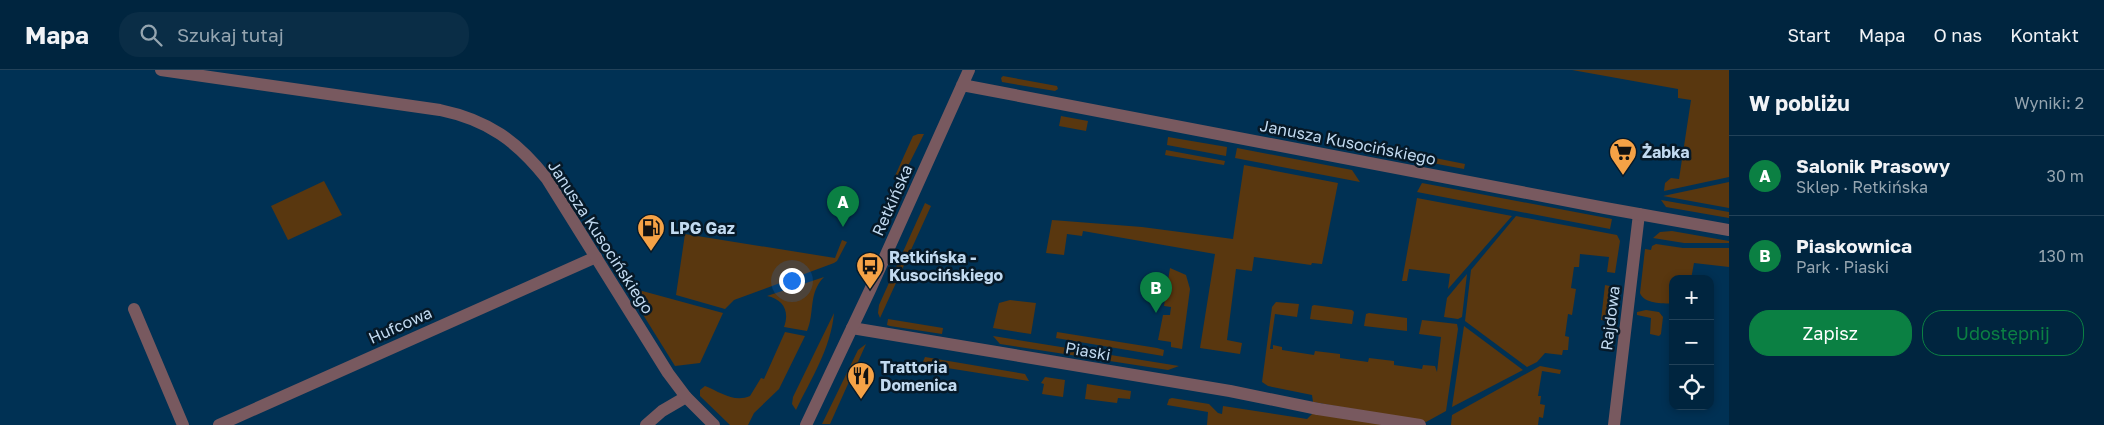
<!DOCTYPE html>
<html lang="pl">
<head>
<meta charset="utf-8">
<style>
  body { margin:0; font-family:"Golos Text",sans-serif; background:#0a2d46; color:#f1f3f6 }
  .controls { position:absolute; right:15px; bottom:15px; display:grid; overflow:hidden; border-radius:10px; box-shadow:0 2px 8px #0003 }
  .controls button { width:45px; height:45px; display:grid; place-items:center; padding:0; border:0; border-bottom:1px solid #224259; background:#00253f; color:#f1f3f6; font:25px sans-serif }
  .you { position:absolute; left:791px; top:210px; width:18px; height:18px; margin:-12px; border:4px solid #fff; border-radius:50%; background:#1a73e8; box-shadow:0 0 0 8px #1a73e833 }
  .badge { display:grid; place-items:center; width:32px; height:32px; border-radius:50%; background:#0b8043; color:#fff; font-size:16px; font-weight:700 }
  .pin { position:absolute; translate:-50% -41px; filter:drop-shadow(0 1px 2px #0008) }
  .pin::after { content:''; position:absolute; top:26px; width:18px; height:15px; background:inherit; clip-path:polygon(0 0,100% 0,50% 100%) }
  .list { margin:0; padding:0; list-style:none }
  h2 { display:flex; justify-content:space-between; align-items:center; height:65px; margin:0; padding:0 20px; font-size:21px }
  h2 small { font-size:16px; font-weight:400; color:#95a5b0 }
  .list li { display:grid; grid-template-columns:32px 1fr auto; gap:15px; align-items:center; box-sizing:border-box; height:80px; padding:0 20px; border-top:1px solid #224259 }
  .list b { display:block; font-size:19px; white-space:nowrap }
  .list p { margin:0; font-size:16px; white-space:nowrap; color:#95a5b0 }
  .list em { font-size:16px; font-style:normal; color:#95a5b0 }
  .actions { display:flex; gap:10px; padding:15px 20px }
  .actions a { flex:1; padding:11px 0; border:1px solid #0b8043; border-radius:20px; text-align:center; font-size:18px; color:#0b8043 }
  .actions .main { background:#0b8043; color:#fff }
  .icon { flex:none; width:28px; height:28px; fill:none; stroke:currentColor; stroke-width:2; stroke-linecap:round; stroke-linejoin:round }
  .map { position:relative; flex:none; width:1729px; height:355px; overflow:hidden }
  header { display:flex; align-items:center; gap:30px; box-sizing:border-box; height:70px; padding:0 25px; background:#00253f; border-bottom:1px solid #224259 }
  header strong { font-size:24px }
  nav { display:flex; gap:28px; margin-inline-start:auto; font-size:18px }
  .search { width:350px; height:45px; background:#0a2d46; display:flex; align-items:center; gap:12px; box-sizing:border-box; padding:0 18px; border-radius:20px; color:#95a5b0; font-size:19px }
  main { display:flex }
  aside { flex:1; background:#00253f }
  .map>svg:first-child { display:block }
</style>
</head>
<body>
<header>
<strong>Mapa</strong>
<div class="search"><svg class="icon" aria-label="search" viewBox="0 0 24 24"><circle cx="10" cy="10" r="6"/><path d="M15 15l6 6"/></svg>Szukaj tutaj</div>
<nav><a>Start</a><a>Mapa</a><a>O nas</a><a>Kontakt</a></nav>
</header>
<main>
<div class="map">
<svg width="1729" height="355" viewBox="0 0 1729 355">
  <rect width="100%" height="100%" fill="#003154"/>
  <path fill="#59370f" d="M1572,0H1729V107L1664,121L1665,113L1671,108L1679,109L1691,30L1678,28V19Z
    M1003,6L1057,16L1058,19L1055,21L1002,12L1001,8Z
    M1061,46L1088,51L1086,61L1059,56Z
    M918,64H924L901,110L894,108L913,66Z
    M1168,67L1227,77L1226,86L1167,75Z
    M1237,78L1352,100L1360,112L1235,88Z
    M1385,78L1465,94L1464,99L1384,84Z
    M1166,80L1225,91L1224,95L1165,85Z
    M1244,95L1338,113L1322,194L1312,193L1311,195L1254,187L1252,201L1236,199L1227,270L1242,273L1240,284L1200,278L1215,184L1083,161L1082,166L1067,164L1064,185L1046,183L1052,150L1142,157L1233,169Z
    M324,111L342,145L288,170L271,136Z
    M1729,112V138L1663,126Z
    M1422,113L1612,149L1610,159L1417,122Z
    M1417,128L1512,146L1448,219L1450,204L1409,199L1407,211H1402Z
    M1661,130L1729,142V148L1666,137Z
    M925,133L931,136L880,248L878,243L879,235Z
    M1516,146L1617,165L1620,171L1615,203L1607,202L1609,187L1580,184L1579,197H1574L1571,218L1576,219L1572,245L1568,244L1565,266L1569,267L1568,280H1563L1562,285L1545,283L1537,292L1527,297L1465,251L1471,200Z
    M1672,161L1729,171V173H1684L1653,168L1660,162Z
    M685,164L835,188L842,170L847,172L837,191L834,193L734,230L725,239L676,225Z
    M1656,174L1683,178H1729V197L1694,193L1691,209H1673V234C1662,233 1644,234 1640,223L1645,179L1651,180L1652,176Z
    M1170,198L1186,205L1190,219L1182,279L1171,277V272L1158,270L1163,245H1170L1171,237L1164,236Z
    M1467,204L1462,247L1458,249L1444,247L1447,228Z
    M824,207C808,223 815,243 807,261L784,257C790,241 783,229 767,226Z
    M1605,215L1614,217L1609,251L1601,250Z
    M635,219L723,243L700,293L675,296L642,243L646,237Z
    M1010,230L1036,233L1031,264L993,258L999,233Z
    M1276,232L1299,234L1297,247L1275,244L1270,279H1273V275L1282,277V280L1314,285L1315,281L1340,284V288L1368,292L1369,288L1394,291V295L1422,299L1423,295L1435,296L1437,302L1441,267L1419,264L1422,250L1457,254L1458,259L1446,341L1426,352L1313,332L1312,325L1268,316L1262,312L1272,237Z
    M1314,235L1352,240L1354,242L1352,254L1310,249L1312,236Z
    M1646,240L1659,242L1663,247L1661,264L1659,266L1650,264L1651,248L1637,245V242Z
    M834,243C831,278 811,309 796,340L792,334L793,327Z
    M1369,243L1407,248V261L1364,256L1366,244Z
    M888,249L943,258L942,264L890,256L887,255Z
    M1464,256L1523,300L1452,337Z
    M785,262L805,266L779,319L754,343L748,355H730L700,326V320L705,316C720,322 734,333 750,326L761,308L764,309Z
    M1057,262L1157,278L1164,280L1163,286L1056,268Z
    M993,266L1179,296L1168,300L1000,274Z
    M866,274L830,354H822L858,280Z
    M925,287L1025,304L1029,311L922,294Z
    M1540,296L1561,300L1560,304L1542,301L1538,326H1541L1540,334L1545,335L1543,348L1539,347L1538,355H1451L1452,345Z
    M1045,307L1065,310L1063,327L1042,324L1044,314L1041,313Z
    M1087,314L1131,321L1130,329L1118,328L1117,333L1085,329Z
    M1172,328L1209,334L1218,343L1222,344L1223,336L1307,349L1313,343L1393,355H1207L1208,342L1167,335L1169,329Z"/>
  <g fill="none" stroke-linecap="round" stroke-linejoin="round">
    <path stroke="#78595f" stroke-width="12" d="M1318,339L1420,355"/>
    <path stroke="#78595f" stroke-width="12" d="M134,239L183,355
      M852,258L1230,321L1318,339
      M219,355L596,187
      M646,355L662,341L686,327
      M1614,355L1639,144"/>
    <path stroke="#78595f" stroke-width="12" d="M161,0L440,40C488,50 517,71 547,109L668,303L686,327L714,355
      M962,15L1605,138L1729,160
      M806,355L870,220L969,0"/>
  </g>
  <defs>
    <symbol id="supermarket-pin" viewBox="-11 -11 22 30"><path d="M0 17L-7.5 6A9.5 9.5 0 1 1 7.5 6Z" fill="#f5a246" stroke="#061928"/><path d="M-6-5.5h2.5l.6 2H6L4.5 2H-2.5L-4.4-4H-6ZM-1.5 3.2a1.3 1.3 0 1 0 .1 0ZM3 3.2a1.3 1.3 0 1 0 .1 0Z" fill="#111"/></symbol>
    <symbol id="fuel-pin" viewBox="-11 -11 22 30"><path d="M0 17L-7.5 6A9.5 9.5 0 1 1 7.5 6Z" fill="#f5a246" stroke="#061928"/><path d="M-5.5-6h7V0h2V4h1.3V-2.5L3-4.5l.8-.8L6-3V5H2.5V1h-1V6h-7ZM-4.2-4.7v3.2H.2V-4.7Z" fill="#111"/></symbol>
    <symbol id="bus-pin" viewBox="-11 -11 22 30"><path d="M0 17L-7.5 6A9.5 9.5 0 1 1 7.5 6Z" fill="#f5a246" stroke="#061928"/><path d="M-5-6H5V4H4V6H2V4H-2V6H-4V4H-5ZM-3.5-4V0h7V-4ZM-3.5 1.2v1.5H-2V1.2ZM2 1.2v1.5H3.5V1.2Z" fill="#111"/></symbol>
    <symbol id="restaurant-pin" viewBox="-11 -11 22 30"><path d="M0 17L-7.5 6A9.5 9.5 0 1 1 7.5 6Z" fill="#f5a246" stroke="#061928"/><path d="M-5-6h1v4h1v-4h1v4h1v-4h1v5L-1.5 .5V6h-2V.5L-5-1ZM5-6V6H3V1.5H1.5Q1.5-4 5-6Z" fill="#111"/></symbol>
  </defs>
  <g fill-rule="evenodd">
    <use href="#supermarket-pin" x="1607" y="66" width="32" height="43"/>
    <use href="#fuel-pin" x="635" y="142" width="32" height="43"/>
    <use href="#bus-pin" x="854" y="180" width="32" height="43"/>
    <use href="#restaurant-pin" x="845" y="290" width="32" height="43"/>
  </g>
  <g text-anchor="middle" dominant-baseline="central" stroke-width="5" stroke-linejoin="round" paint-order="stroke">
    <g font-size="16" fill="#c2daf0" stroke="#061928">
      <text transform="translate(1348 72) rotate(11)">Janusza Kusocińskiego</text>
      <text transform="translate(892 130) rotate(-66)">Retkińska</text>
      <text transform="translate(601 167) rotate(57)">Janusza Kusocińskiego</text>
      <text transform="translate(1610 248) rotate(-83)">Rajdowa</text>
      <text transform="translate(400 255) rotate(-24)">Hufcowa</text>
      <text transform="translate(1088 281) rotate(10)">Piaski</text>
    </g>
    <g font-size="16" font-weight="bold" fill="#c2daf0" stroke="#061928" text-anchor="start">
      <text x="1642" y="82">Żabka</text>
      <text x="670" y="158">LPG Gaz</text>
      <text x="889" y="187">Retkińska -<tspan x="889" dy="18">Kusocińskiego</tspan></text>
      <text x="880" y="297">Trattoria<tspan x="880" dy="18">Domenica</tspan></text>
    </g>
  </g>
</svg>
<div class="controls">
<button>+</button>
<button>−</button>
<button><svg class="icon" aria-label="locate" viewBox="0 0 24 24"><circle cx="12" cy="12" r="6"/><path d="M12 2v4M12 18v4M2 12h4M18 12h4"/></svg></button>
</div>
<div class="you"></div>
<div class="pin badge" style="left:843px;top:157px">A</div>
<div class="pin badge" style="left:1156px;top:243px">B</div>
</div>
<aside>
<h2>W pobliżu<small>Wyniki: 2</small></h2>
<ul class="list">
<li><span class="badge">A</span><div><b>Salonik Prasowy</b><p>Sklep · Retkińska</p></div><em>30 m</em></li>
<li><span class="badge">B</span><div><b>Piaskownica</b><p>Park · Piaski</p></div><em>130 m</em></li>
</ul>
<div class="actions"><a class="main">Zapisz</a><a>Udostępnij</a></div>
</aside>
</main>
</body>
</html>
